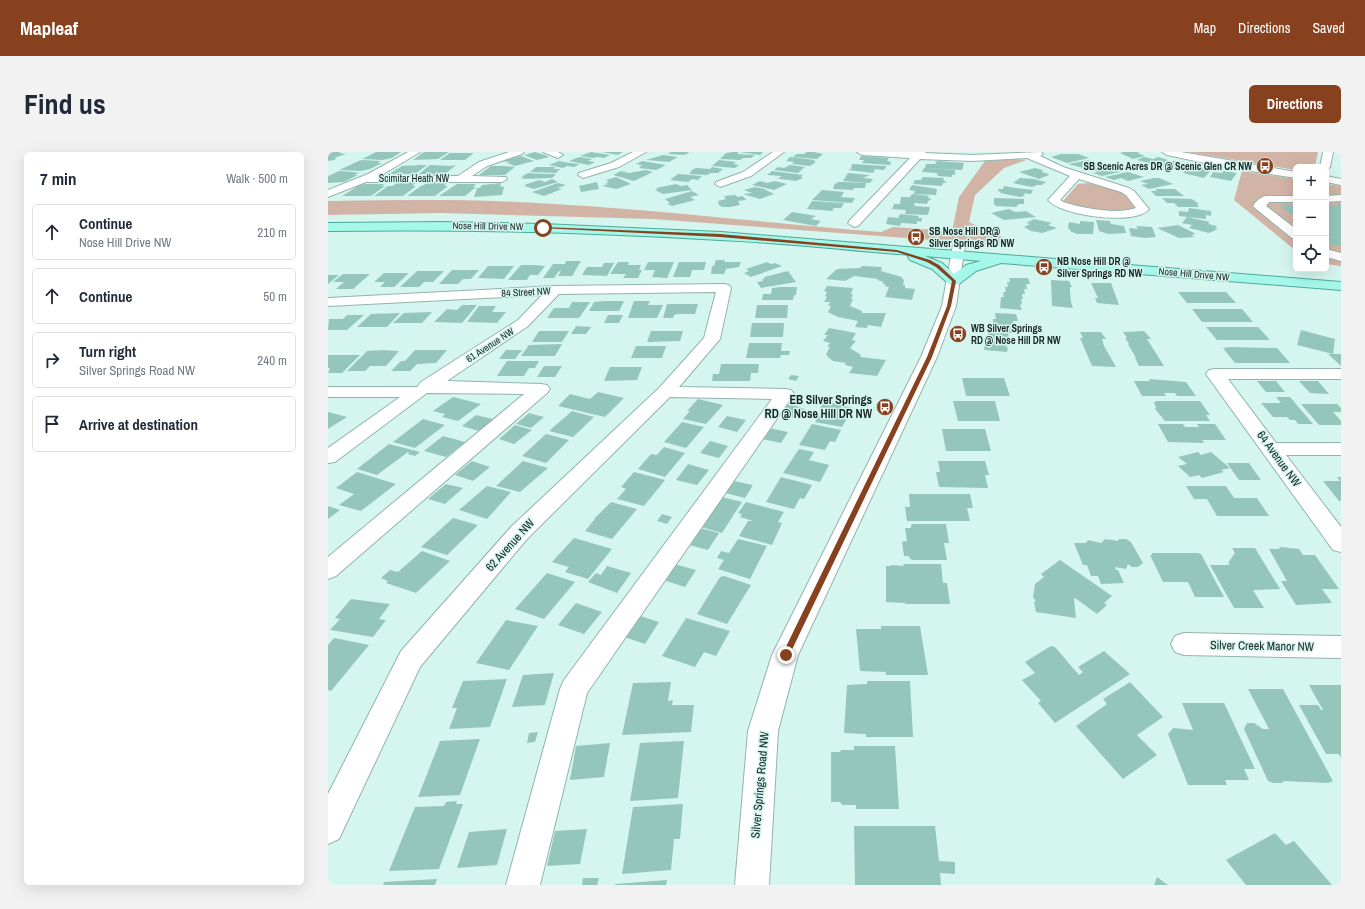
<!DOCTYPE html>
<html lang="en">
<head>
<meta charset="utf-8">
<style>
  body { margin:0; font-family:"Archivo Narrow",sans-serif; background:#f2f2f3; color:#1f2937 }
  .controls { position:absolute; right:12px; top:12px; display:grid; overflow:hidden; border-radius:6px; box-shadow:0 4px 16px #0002 }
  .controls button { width:36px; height:36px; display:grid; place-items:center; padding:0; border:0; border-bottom:1px solid #e0e1e3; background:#fff; color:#1f2937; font:20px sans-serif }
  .stop { position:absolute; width:12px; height:12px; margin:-9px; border:3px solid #88411e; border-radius:50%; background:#fff }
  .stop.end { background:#88411e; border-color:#fff; box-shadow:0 1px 4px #0008 }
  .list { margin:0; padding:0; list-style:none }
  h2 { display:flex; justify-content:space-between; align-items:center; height:52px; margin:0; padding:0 16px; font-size:17px }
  h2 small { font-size:13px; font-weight:400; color:#747a83 }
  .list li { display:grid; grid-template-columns:26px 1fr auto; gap:12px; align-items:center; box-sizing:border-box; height:56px; margin:0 8px 8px; padding:0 8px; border:1px solid #e0e1e3; border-radius:6px }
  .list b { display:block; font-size:15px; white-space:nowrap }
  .list p { margin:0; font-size:13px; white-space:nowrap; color:#747a83 }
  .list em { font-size:13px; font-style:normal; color:#747a83 }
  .icon { flex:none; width:22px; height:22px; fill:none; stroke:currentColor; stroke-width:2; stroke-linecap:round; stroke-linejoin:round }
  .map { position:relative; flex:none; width:1013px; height:733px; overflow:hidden; border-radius:6px }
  header { display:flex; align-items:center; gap:24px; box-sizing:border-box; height:56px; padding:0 20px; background:#88411e; color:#fff }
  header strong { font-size:19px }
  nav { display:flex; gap:22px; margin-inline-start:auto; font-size:14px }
  .intro { display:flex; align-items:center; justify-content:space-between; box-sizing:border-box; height:96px; padding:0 24px }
  h1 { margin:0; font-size:28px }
  .button { padding:10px 18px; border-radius:6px; background:#88411e; color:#fff; font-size:14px; font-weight:700 }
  main { display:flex; gap:24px; padding:0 24px }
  aside { flex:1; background:#fff; border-radius:6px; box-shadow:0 4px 16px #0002 }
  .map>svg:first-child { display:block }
</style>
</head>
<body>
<header>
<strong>Mapleaf</strong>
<nav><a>Map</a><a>Directions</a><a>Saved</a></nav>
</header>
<div class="intro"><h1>Find us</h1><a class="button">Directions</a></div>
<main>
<aside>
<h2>7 min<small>Walk · 500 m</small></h2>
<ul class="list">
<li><svg class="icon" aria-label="ahead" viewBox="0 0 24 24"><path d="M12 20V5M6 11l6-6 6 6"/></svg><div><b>Continue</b><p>Nose Hill Drive NW</p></div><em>210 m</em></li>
<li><svg class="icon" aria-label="ahead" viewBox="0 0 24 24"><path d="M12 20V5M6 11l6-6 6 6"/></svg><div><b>Continue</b></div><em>50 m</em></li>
<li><svg class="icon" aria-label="right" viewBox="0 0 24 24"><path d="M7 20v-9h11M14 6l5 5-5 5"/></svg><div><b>Turn right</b><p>Silver Springs Road NW</p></div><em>240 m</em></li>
<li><svg class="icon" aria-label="arrive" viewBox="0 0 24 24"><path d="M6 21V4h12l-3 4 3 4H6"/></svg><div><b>Arrive at destination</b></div></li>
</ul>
</aside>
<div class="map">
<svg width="1013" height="733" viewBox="0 0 1013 733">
  <rect width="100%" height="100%" fill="#d5f6ef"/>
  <path fill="#d2b4a6" d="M859,0H990L987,15H968V18Z
    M686,7L698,8L676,16L647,43L641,70L684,90L685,94L325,67L113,61L0,63V49C70,48 139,47 209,51C324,57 438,71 553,80L565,75L624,79L631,45L657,9Z
    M914,19L968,27V99L906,48Z
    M760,31L793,40L807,53V56C794,63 750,56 735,51V49L750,32Z
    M998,32L1013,34V114L998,112Z"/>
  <path fill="#95c6bb" d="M0,0H13L11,1L18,2L6,6H9L6,8L0,9Z
    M48,0H73L64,6L55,8L34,7Z
    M96,0H121L110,7L85,8Z
    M207,0L217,3L221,5L209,8L196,3Z
    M263,0L282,3L276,6L269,5L265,6L252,4Z
    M274,0H295L290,3Z
    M343,0H360L361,1L356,3L340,2Z
    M405,0H410V2L427,3L423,6H415L412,8L392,7L398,1Z
    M411,0H435L432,3Z
    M479,0H486L495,2L489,7L465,5L469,2H476Z
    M796,0H812L809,1L817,4L805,7L792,1Z
    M122,1H146L137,8H112Z
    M733,2H750L761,6L739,11L723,5Z
    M335,3L350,5L341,10L318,8Z
    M193,4L206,9L187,14L179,11L182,10L173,9Z
    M533,4L561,6L559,9L563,10L562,13L534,11L536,8H531Z
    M251,5L264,7L260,9L267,10L261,13L241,9Z
    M462,5L487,8L486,9L488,10L482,14L464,12L466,10L458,9Z
    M816,5L825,7L830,5L840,8L828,13L809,8Z
    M33,8L53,9L49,11H54L42,17L32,19L11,18Z
    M391,8L408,10L405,12L411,13L407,16L384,14Z
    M760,8L773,14L759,17L740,12Z
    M231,9L242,11L252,12L246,15L239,14L235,16L221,13Z
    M314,9L338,13L328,18L311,16L314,13L308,12Z
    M609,9L636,11L634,18L597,16L598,12H609L607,11Z
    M845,9L862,13L852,19L830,14L837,10L842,11Z
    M524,12L558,14V15L556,18L545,17L547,18L545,21L520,18L523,17Z
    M93,13H99L87,22H61L74,14Z
    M102,13L122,14L128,13L117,22H91Z
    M462,13L477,15L470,21L446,18L450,15L456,16Z
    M163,14H175L187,15L177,23H151Z
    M775,14L786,16L792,20L774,24L765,21L770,20L763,17Z
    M862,14L872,15L884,17L876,26L855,21Z
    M208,15H227L226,17H232L228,21L202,20Z
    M384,15L395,17L394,18L390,21H383L379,23L361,22L364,19H362L368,16L382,17Z
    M596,16L627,18V21L629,22L624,23V25L609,24L610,22L608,21L594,20Z
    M707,16L715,18L714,20L721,22L719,23H721L711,27L691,20Z
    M318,18L325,20L306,29L285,23L293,19L301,21Z
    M11,19L26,20L31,21L26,23H30L16,30L0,31V24Z
    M444,19L475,23L473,25L475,26L468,29L452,27L450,26L454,24L439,23Z
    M895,19L909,21L903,29L882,25L885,20L894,21Z
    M800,20L816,25L800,29L793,26L786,28L777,25Z
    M200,21L216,22H228L224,26L193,27L196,25H193Z
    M520,21L542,23L535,26L545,27L542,31L515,29Z
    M350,22L374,24L370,28L364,27L360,30L342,28Z
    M288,25L303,32L288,37L274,34L280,32L277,31L281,30L278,28Z
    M595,25L616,26L615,28L619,30L615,31L614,34L585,32L587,28H593Z
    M692,26L706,27L718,30L714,33H709L704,35L685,31Z
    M826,26H831L845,32L821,37L813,33L820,32L812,29Z
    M224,27L230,30L206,37L196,34H199L196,33L211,28L217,30Z
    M432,29L439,31L447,29L459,32L446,38L424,33Z
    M269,30L271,37L253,40L251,34Z
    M510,30H517L538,31L537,36H526L525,38L505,37L506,33Z
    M69,31H88L84,34H88L75,44H46L60,34H64Z
    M100,31H119L116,34H120L107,44H79L93,34Z
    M173,31L172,34L176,35L174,43L146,45L149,36H152L154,33Z
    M230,31L238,33L229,36L234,37L216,44L204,40Z
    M37,32H57L53,34H57L43,44H14L30,34Z
    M129,32H148L145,35H148L137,44H111Z
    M348,32L353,34L359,33L364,38L335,42L327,38L330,37L328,36Z
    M584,33L609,37L608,43L586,42L587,39L581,38Z
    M676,34L688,36L705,38L703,42L696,41L697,43L693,45L672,41L673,40L670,39V37H675Z
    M427,35L436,37L446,42L432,47L415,42L424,41L416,38Z
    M827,37H847L856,44H828L823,39H829Z
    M494,38L516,40L513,45L527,46L524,51L484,48Z
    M364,39L371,43L362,45L367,48L344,54L339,52L342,51L337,47Z
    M584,42L601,44L600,46L604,47L600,49L599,52L586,51L587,54L602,55L600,63L577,62L578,58L564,57L566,52H572L573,45H582Z
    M408,43L409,45L415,44L418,48L410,49L412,53L402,55H394L391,53L390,49L398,47L396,44Z
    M666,46L696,47V52H691L688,55L668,54L666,52Z
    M834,46L864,47L871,52H869L871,55H850L846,51H839Z
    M484,49L516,51L513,56H504L506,57L504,59L479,57Z
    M1009,52H1013V93H1004L998,89V53H1011Z
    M951,53H968V66L956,57Z
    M861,56L883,59V64L878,63V67L851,64V59L860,60Z
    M681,57L687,60L698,59L708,65L676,68L663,61Z
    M464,60L488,64L483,67L493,69L488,74L455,68Z
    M572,62L591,64L590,66H594L593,70L589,69V72L573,71L572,74L558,72L560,65L570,66Z
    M859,65L882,70L880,72L889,74L887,76L890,77L881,81L861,76L864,73L854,71Z
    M706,67L724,71L720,73L729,76L714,81L703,79L696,75L702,72L698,71Z
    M768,68L782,69L783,72L796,74L798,81L780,82L771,79Z
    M752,69L766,70L765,82H749L742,79V77H740L741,70L752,72Z
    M850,73L868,82L863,83L867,85L851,86L829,76Z
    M808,74L824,75L828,85L817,86L803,84L801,76L810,77Z
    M388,108H397L396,110H413L411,115L398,117L396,122H383L384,114H386Z
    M238,109H253L244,124H230L233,119H231L226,126H215L225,112H237Z
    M290,110H301L300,113H313L311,118H314L310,126H295L298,122H282Z
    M320,110H346L339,126L324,125L327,118H316Z
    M351,110H378L376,118H364L362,125H345Z
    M439,110L443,112L447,111L454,114L423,125L416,121L421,119L418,117Z
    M276,111H286L279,124L254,123L259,115H274Z
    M193,113H206L217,114L210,123H202L199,128H180Z
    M160,114H186L176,127L150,126Z
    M534,114L554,115L553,119L574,125H573L576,128L575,133H577V136L587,137L584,148L557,145L561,135L556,134L558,133L554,131L556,130L549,128L550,127L526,124L517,129L498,127L509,117L532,116Z
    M124,118H151L143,127H135L130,132H111Z
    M89,119H116L105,130H96L91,135H72Z
    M460,119L468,130L433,136L429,130L435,129L434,127H437L436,125Z
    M56,121H81L66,135H52L57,130H46Z
    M15,122H42L25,137H8L16,130H5Z
    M0,123H11L0,132Z
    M681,126H700L702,132H698L699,137H696L697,142H694L695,147H693L694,152L692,153L694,158L672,156L673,145H676L675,140H678L677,135H680L679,130H682Z
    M723,128L741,129L744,135H742V140L743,150L745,156L724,154Z
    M763,131H783L791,153L769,151L767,146H770Z
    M499,134L525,136L523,142L525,143L523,147H525L522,154L534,159V161H558L553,175L540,173L539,176L527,175L530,169L510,165L500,160L503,154H500L502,150H496L499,145L497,144L499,140L496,139Z
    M453,135H469L468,143H466L465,148H434L435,142H443L444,136Z
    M850,140H898L908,151H859Z
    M276,149H296L291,159H261L266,150Z
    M306,149H322L320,153H335L329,166H300Z
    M244,150H262L251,166H219L226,156H241Z
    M339,152H370L367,162H350L346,163L345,166H335Z
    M134,153H149L134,171L106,170L119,157L129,158Z
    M429,153H460L459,166H427Z
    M151,154H168L164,160H178L169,171L139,170Z
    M864,157H914L925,170H874Z
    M104,160L94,171H65L76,161Z
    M72,161L59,175H29L43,162Z
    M667,161L688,162L689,165L690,169H685L686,175H683L684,181H680L681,187H679V193L677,194L680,196L679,200L656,198L658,184L660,185V178H663V172L665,173V167H668Z
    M19,163H36L19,178H0L1,167H15Z
    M280,163H295L291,171H276Z
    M424,171H456L455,185H422Z
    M248,174L263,175L258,182H243Z
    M878,175H930L942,188H889Z
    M501,176L528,181L524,188L528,189L522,196L533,203L532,205L558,208L549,224L521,221L525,215L517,213L518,211L505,209L501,206L498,202L502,195H499L502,191L495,189L500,183H496Z
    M973,178L1007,187L1005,202L969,193Z
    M211,179H241L234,190H204Z
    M323,179H355L352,189L319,190Z
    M816,179L823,187H819L836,214H811L807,206H808L800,192H801L797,186H799L795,180Z
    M752,180H773L778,187H774L776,194L788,215L764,214L752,186H755Z
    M421,191H454L453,199H462L461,203H453L452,206H418Z
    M234,192L227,204H193L201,193Z
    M308,194H338L334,206H303Z
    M902,195L949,196L962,211H907L895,196Z
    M55,198L71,199L58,214H42L37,219H19L39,199Z
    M87,198H119L108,211L89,212L82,219H63L73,209H77Z
    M178,198H194L187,207H171Z
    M1000,202H1013V214Z
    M0,203H32L14,221H0L2,216H0Z
    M179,209H211L207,216H201L196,224H169Z
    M393,212H431L430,221H423L422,229H384L385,222H391Z
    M216,214H234L227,225H209Z
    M282,215H314L309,228L276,229Z
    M463,223L471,224L468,229L460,227Z
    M634,226H676L682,244H638Z
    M821,227L858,230L868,244H849L847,241H836L838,244H814L806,229H822Z
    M929,229H948L957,240H938Z
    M971,229H990L1001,242L982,241Z
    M270,240L296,246L277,265L230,254L242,242L262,247Z
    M125,245L153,252L130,269L114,265L117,262L105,259Z
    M948,245H962L985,272H970L967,268H962L959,265H945L933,251H953Z
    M370,247L395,253L378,272L355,267L362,259H359Z
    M496,249L525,256L514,275L487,270L496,256H492Z
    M625,249H667L672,269H630Z
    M828,249H872L882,263H878L882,269H837L827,257L828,255L826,251Z
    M458,252L468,254L477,257L471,266L451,262Z
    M973,252H1009L1013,256V260H1005L1013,269V273H991Z
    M244,259L266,265L245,285L221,279Z
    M0,260L19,265L0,277Z
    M201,261L216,265L203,276L188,272Z
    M148,263L165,267L151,279L134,274Z
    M399,264L418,268L409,280L390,275Z
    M95,267L117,273L87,296L65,290Z
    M354,270L376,275L358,296L336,290Z
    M484,272L513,278L507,290L502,289L497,298L471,293Z
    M830,272H855L857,275H871L869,272H887L898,288H874L876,291L840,290Z
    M187,273L204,278L186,292L171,287Z
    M441,276L460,280L453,291L434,287Z
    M614,277H657L663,299H618Z
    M218,282L241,288L218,311L194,304Z
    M115,284L137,290L118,305L96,299Z
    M382,289L400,294L391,306L372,301Z
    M61,292L92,300L87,304L80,302L81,300H80L49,323L29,317Z
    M336,295L357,301L337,325L310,317L323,302L329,303Z
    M471,297L486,300L481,308L501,313L492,330L455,321Z
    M870,300L873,303L883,300L902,316L893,318L896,320L874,326L871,323L862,325L850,314L859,312L850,305Z
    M144,309L162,315L145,329L127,323Z
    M195,309L220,316L192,340L168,334Z
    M610,309H657L661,323H657L660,336L611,335L608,320H612Z
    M899,311H921L933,328H911Z
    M360,312L381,318L369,333L348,328Z
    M29,320L68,332L33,359L11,353L26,342L8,336Z
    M306,320L337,328L316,354L289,347L298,337L293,335Z
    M453,325L484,333L476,347L472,346L466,357L438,350Z
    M1009,325H1013V349H1011L995,329H1012Z
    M406,329L425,333L417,346L397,341Z
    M118,332L135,336L117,352L100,347Z
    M159,334L183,340L159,367L131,358Z
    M858,334H898L906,346H929L941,364H889L879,347H866Z
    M581,342H642L645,356H639L642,369H579L577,355H582Z
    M394,345L414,350L394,381L373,375Z
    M283,350L309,357L284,387L257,379L267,367H266Z
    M418,350L456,360L450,370L454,371L444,393L411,384L420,369H425L412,365L414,362L410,361Z
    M0,354L12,358L0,367Z
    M334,362L344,365L339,372L329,369Z
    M125,366L150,373L119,403L93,395Z
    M585,372H618L621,391H616L619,408H585L582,407L581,404H576L574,390L579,389L577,376H583V373Z
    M372,376L391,381L380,398L361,393Z
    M246,386L284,397L260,427L237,420L241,415L224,410Z
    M410,387L439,394L422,427L390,417L396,408L389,406L393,399L401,401Z
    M777,387L790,389L791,387H798L803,390L815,411L810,415H804L800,412L798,417L787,415L788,418H790L796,431L773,432L770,424H763L759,413H755L746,391H758L760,388L773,391Z
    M952,395L971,397L975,403H987L1011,437H994L1004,451L968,453L953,429H959L941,397H951Z
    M904,396H927L952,437L925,438L936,456H906L882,413H901L902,412L900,411L907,401Z
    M94,399L122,409L88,441L58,431L60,429L53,426L62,418L70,420Z
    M824,401H870L873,402L896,445H867L860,430H835L822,403H824Z
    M732,408L784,444L776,451L779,453L769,462L747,446L746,447L748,466L708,460L706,450L708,449L705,445L707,432L716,425L713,422Z
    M346,412L368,418L357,435L335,428Z
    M575,412H613L615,431H619L622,452H578L577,451L558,450V414H563V413L576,414Z
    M279,414L303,421L289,441L260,430L268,421L273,423Z
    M219,421L247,430L216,467L187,457Z
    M396,424L423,433L399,472L369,462L392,425Z
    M23,447L62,452L51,467L58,468L45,485L2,478L12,467L7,466Z
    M248,451L274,460L256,482L230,473Z
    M309,463L331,470L317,492L293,484Z
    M358,466L402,479L388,504L376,500L367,515L334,504Z
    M178,468L210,474L181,518L148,511Z
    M553,474H592L600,523H558V520L532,519L528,477H553Z
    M6,486L41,493L3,539L0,538V493Z
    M723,494L727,495L751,523L755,520L750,515L776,499L802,522L727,571L710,551L713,549L694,528L707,521L697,510Z
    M226,521L217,553L184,555L195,523Z
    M179,527L162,575L121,577L129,556H124L135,529Z
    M539,529H582L585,585H538V582L516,581L519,533L539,532Z
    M343,530L340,549L345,548L344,553H366L363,580L294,583L305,531Z
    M802,530L835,565L809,583L829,603L795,627L748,574L779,552L775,547Z
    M981,533H1013V606L1011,602H998L971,553H990L993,558H995Z
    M920,537H955L1005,629L1000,631L956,629L954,631H945L940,629L916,577L919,571H926L935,577H941Z
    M854,551H896L927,617H916L921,628H897L899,633H860L840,582L845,576L865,578Z
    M210,580L207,590L199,591L201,581Z
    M152,587L132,643L90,645L112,589Z
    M356,589L350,646L302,649L312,591Z
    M282,591L276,625L242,628L248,594Z
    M526,594H567L571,657H528V653H514L512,650H503V600H512L513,598H526Z
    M129,649L128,652H135L111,717L61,719L87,655L116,654L118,650Z
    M355,652L352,687H346L343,718L294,722L305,655Z
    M526,674H607L611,709L627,710V722L612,721L613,733H527Z
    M179,677L169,713L129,716L141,680Z
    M259,677L252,712L219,714L227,679Z
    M947,681L958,693L966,689L1004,733H918L898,708Z
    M829,725L840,733H826Z
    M255,726H271L269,733H254Z
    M109,727L107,733H55L56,730Z
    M339,728L338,733H287V732Z"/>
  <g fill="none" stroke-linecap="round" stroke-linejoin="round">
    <defs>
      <path id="minor" d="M80,0H92L52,24H130L151,10L181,0H196L194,2L159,14L144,24L178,25L179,27L174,30H38L0,45V38L40,22Z
        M215,0H230L235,3L230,6Z
        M305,0H318L291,15L255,26L250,23L251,21L283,11Z
        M445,0H456L423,24L392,35L387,32L388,30L415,20Z
        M529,0H598L597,1L644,3L713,0L715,2L712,4L735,15L801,36L806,39L821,57C809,74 732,64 720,48L742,24L699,6L644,9L592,7L530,74L526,75L520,71L522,68L582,6L534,3ZM751,27L793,40L798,43L808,56C789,63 754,56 735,50L732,48Z
        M834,0H853L968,20V26L891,14L839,3Z
        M995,0H1005L1002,15L998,18V15H992Z
        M998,24L1013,27V33L998,30Z
        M1013,43V49L998,50V44Z
        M938,44H968V50H941L938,54L968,77V87L964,86L927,56L925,54C928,49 933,45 938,44Z
        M631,89L637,93L628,154L609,205L470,503L450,579L441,733H407L420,579L444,503L593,205L614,154L625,93Z
        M998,97L1013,101V109L998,105Z
        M396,132L401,133L403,136L392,187L351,235L457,237L463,238L466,242L259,541L212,733H178L232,537L236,528L444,247L342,245L199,387L92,515L11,687L0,692V642L73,499L183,375L331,236L376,186L388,140L231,142L200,174L119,229L213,232L219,233L222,237L219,241L8,424L0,427V405L196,242L99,241L7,310L0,311V296L72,245H0V235H89L93,230L190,168L214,143L0,154V146L227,134Z
        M887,217H1013V227H900L948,291H1013V303H958L1013,375V400L1005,398L878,222L881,218Z
        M856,481L1013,484V506L856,503L847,500L843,492L847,484Z"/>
      <path id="major" d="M113,70L215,72L393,80L1013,130V138L673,111L648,119L631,132L626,133L621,132L604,117L582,108L580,105L582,103C519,98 455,91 392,88C261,80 131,77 0,79V71ZM597,104L653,109L638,113L626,122L614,111Z"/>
    </defs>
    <use href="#minor" stroke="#93b3ac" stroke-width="2"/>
    <use href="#major" stroke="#4daa9a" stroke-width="2"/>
    <use href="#minor" fill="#fff" fill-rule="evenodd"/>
    <use href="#major" fill="#a4f7e9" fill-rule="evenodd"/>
  </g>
  <path fill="#88411e" d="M215,75L392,82L569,98L602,108L611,113L628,129L623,154L604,205L460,506L458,507L454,503L599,205L619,154L624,129L608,115L599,110L569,100L392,85L213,76Z"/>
  <defs>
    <symbol id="bus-disc" viewBox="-11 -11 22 22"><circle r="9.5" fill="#88411e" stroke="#d5f6ef"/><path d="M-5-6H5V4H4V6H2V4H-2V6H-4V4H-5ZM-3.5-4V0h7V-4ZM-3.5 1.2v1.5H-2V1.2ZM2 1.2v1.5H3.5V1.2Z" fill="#fff"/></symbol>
  </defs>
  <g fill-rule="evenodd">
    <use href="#bus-disc" x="927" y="4" width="20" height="20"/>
    <use href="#bus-disc" x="578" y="75" width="20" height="20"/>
    <use href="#bus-disc" x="706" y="105" width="20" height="20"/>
    <use href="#bus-disc" x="620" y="172" width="20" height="20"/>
    <use href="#bus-disc" x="547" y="245" width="20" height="20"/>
  </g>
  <g text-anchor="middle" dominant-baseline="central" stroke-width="3" stroke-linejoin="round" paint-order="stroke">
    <g font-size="10" font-weight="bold" fill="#1a2624" stroke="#d5f6ef" text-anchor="start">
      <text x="924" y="14" text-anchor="end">SB Scenic Acres DR @ Scenic Glen CR NW</text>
      <text x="601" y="79">SB Nose Hill DR@<tspan x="601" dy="12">Silver Springs RD NW</tspan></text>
      <text x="729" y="109">NB Nose Hill DR @<tspan x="729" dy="12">Silver Springs RD NW</tspan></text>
      <text x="643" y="176">WB Silver Springs<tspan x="643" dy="12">RD @ Nose Hill DR NW</tspan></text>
    </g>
    <g font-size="10" fill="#1a2624" stroke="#d5f6ef">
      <text x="86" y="26">Scimitar Heath NW</text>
      <text transform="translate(160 74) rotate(1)">Nose Hill Drive NW</text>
      <text transform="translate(866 122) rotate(5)">Nose Hill Drive NW</text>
      <text transform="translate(198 140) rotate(-3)">84 Street NW</text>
      <text transform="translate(162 193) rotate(-33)">61 Avenue NW</text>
    </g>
    <g font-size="12" font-weight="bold" fill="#1a2624" stroke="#d5f6ef" text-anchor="end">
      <text x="544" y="248">EB Silver Springs<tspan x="544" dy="14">RD @ Nose Hill DR NW</tspan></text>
    </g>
    <g font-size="12" fill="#1a2624" stroke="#d5f6ef">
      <text transform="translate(951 307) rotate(54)">64 Avenue NW</text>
      <text transform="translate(182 393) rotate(-48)">62 Avenue NW</text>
      <text transform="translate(934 494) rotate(1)">Silver Creek Manor NW</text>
      <text transform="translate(432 633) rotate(-85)">Silver Springs Road NW</text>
    </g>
  </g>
</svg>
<div class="controls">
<button>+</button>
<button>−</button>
<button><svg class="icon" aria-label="locate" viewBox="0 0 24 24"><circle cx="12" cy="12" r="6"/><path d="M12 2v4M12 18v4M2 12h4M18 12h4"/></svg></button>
</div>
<div class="stop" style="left:215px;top:76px"></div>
<div class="stop end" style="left:458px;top:503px"></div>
</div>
</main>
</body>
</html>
